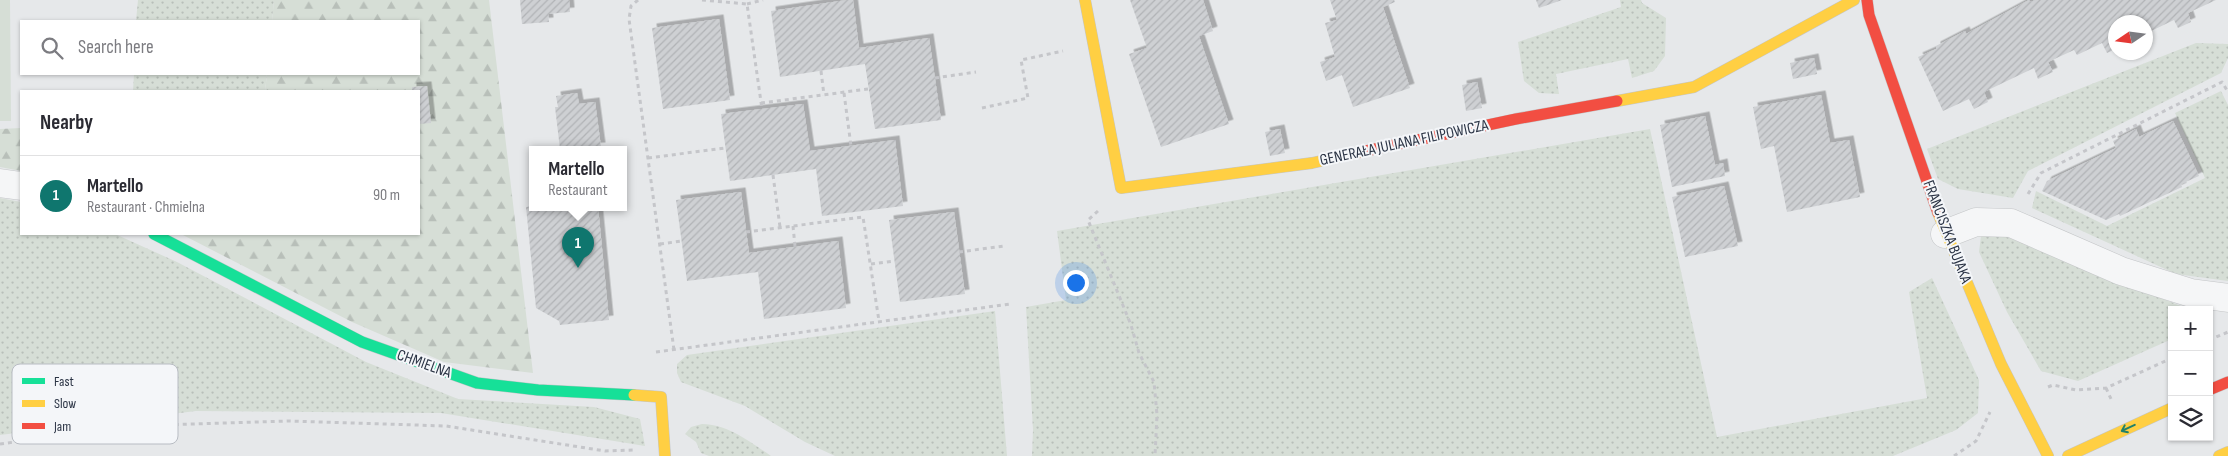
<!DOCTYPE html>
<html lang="en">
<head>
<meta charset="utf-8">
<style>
  body { margin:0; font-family:"Sofia Sans Condensed",sans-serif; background:#f7f7f7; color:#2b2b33 }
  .controls { position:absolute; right:15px; bottom:15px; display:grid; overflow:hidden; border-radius:0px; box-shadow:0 1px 4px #0004 }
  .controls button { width:45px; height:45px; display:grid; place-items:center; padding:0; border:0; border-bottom:1px solid #e1e1e2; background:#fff; color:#2b2b33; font:25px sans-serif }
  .compass { position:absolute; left:2108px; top:15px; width:45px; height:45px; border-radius:50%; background:#fff; box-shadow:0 1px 4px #0004; rotate:257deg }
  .you { position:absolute; left:1075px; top:282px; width:18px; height:18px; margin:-12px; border:4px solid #fff; border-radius:50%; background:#1a73e8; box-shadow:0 0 0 8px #1a73e833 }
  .badge { display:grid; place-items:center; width:32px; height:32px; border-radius:50%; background:#0f766e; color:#fff; font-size:16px; font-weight:700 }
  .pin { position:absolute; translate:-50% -41px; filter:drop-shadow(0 1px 2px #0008) }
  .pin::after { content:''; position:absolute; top:26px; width:18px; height:15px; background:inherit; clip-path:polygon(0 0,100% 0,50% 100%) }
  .popup { position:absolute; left:529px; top:146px; width:98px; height:65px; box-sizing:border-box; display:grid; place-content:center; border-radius:0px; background:#fff; filter:drop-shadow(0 1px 4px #0005); font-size:16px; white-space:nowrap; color:#7c7c81 }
  .popup b { font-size:19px; color:#2b2b33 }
  .popup::after { content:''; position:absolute; left:50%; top:100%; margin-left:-10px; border:10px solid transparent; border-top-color:#fff }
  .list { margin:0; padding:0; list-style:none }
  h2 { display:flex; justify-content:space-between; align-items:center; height:65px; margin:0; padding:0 20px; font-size:21px }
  h2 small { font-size:16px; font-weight:400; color:#7c7c81 }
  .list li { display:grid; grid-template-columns:32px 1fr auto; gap:15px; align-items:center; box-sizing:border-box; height:80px; padding:0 20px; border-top:1px solid #e1e1e2 }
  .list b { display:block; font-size:19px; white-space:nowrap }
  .list p { margin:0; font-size:16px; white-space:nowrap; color:#7c7c81 }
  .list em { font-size:16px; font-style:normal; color:#7c7c81 }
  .icon { flex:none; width:28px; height:28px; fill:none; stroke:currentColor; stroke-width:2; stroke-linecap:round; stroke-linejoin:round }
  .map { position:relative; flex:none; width:2228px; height:456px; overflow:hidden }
  .search { position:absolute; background:#fff; box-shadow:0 1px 4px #0004; left:20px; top:20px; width:400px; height:55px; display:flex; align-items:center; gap:12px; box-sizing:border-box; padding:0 18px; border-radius:0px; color:#7c7c81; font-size:19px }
  .panel { position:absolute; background:#fff; box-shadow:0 1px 4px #0004; left:20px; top:90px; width:400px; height:145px; border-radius:0px }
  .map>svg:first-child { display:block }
</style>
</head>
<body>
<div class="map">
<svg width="2228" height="456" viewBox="0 0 2228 456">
  <defs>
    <pattern id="grass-dots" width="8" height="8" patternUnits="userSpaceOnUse" patternTransform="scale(1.25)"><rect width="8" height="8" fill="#d6ded6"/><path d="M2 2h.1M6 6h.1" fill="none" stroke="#b8bfb9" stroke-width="1.8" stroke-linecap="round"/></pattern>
    <pattern id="forest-firs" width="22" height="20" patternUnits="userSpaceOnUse" patternTransform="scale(1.25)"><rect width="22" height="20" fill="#d6ded6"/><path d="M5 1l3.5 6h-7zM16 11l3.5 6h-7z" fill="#b8bfb9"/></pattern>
    <pattern id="building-hatch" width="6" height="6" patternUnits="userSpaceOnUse" patternTransform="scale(1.25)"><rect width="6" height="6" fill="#ced0d3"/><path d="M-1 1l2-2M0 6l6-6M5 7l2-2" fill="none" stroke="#b1b3b6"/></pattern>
    <filter id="shadow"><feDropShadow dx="4.5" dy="-4.5" stdDeviation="0" flood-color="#0004"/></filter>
  </defs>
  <rect width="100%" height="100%" fill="#e6e8ea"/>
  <path fill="url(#grass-dots)" d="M138,0H274L272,21H136Z
    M1620,0H1641L1642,3L1666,18L1665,56L1654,71L1632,78L1628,59L1556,74L1559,94L1539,93L1524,81L1518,42L1621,7Z
    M2196,43L2228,44V58L2221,73L2028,171L2013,198L1958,189L1938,179L1927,149Z
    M134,74H267L265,91H133Z
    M2221,91L2228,105V281L2176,274L2032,208L2036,191L2107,226L2205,178L2175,113Z
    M1650,129L1717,437L1927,398L1909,292L1932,278L1979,380L1978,413L1956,430L1893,456H1032L1033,430L1026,307L1066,300L1057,231Z
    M0,198L21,202V234H115L177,262L366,362L458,399L594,407L640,419L645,446L441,413L196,411L0,435Z
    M2002,235L2191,310H2172V339L2078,381L2041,371L2007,312L1979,252L1981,236Z
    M995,311L1007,456H835L805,442L745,406L681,382L677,373V364L687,355Z
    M702,424C728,424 750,442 771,456H709L701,453L696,442L685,434L691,427Z"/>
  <path fill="url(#forest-firs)" d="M274,0H489L533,373L444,362L352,322L181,234H419V91H265L267,74H419V21H272Z
    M21,128V171L0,167V129Z"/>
  <path fill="#d6ded6" d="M0,0H10L11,121H0Z"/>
  <path fill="url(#building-hatch)" filter="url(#shadow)" d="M520,0H569L570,12L548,14L549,22L522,24Z
    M847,0H853L859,48L929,38L941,120L875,129L865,64L780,77L771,11Z
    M1130,0H1203L1213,31L1199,36L1229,124L1161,147L1129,54L1147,48Z
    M1330,0H1394L1395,2L1383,7L1410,88L1353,107L1342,75L1326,81L1320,62L1335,57L1325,23L1337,20Z
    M1536,0H1562L1539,8Z
    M2029,0L2030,2L2035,0H2216L2188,13L2191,22L2178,28L2174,20L2147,33L2146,22H2116V49L2107,53L2102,43L2077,55L2074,50L2048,62L2053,72L2038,79L2034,68L1984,92L1988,102L1974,109L1969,99L1943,111L1918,57L1936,49V46L1965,31L1966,34Z
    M719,19L730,100L663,109L652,28Z
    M1814,58L1817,74L1793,79L1790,63Z
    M1477,82L1482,108L1466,111L1462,85Z
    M427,86L431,123L419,124V91H412V87Z
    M577,93L579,104L595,102L601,147L560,149L555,107H558L556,96Z
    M1821,95L1830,143L1849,140L1860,197L1787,212L1774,146L1761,149L1753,107Z
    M803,104L810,151L895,140L903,206L822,216L816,169L730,181L721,114Z
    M1705,116L1715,165L1723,163L1725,176L1672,187L1660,125Z
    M2173,121L2199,176L2181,184L2182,187L2120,216L2119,214L2106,220L2042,191L2047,181L2116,148L2113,141L2136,129L2139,137Z
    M1280,129L1285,153L1270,156L1265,132Z
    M1724,186L1738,246L1685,257L1672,197Z
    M741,192L749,253L838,241L846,308L764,319L758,272L687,281L676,200Z
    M533,206L598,207L609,320L560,325L559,321L536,308L526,207Z
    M954,212L965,294L900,302L889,220Z"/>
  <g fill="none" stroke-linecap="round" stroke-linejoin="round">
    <defs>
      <path id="street" d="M0,183L21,186
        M1945,234L1976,222L2011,223L2121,271L2191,293L2228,298"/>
      <path id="fast" d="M154,234L362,342L477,383L538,390L634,395"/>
      <path id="slow" d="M1085,0L1121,188L1312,163L1361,152
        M1617,101L1694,87L1854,0
        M1938,213L2001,364L2048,456
        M634,395L661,397L665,456
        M2068,456L2172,408
        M2219,456L2228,452"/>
      <path id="jam" d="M1867,0L1869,15L1938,213
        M1361,152L1516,119L1617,101
        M2209,390L2228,382"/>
    </defs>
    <use href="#street" stroke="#c4c6c8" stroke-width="29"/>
    <use href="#fast" stroke="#c4c6c8" stroke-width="12"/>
    <use href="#slow" stroke="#c4c6c8" stroke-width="12"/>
    <use href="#jam" stroke="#c4c6c8" stroke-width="12"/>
    <path stroke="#c5c6ca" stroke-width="3" stroke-dasharray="4 4" stroke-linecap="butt" d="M638,0L631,6L629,19L674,350
      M702,0L747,4L762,109
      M747,4L763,0
      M821,71L824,95
      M935,78L976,72
      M844,93L851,146
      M761,103L868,89
      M982,108L1028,98L1021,60L1063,51
      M648,158L725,148
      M773,175L780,227
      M2028,194L2041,173L2222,82L2228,92
      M1098,211L1088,220L1131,325L1139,353L1154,382L1157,415L1155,456
      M793,226L795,246
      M746,232L863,217L879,321
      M660,244L682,241
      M959,252L1004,246
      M871,264L894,261
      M2209,340L2228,332
      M656,352L1010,304
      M2048,387L2053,385L2076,390L2106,388L2172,358
      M2106,388L2112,401
      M0,444L131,426L290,421L446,426L605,451L634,450
      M1954,456L1976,441L1990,412"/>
    <use href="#street" stroke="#f5f6f7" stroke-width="28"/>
    <use href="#fast" stroke="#16e098" stroke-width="11"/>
    <use href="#slow" stroke="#ffcf43" stroke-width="11"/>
    <use href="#jam" stroke="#f24e42" stroke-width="11"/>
  </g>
  <defs><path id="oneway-shaft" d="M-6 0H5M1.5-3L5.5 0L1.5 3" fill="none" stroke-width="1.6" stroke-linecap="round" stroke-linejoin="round" transform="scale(1.25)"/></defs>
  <use stroke="#22816a" href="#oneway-shaft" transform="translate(2128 428) rotate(155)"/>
  <g text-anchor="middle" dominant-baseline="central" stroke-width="4" stroke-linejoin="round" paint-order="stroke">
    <g font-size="16" fill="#2b3445" stroke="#f4f6f9">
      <text transform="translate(1404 143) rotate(-12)">GENERAŁA JULIANA FILIPOWICZA</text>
      <text transform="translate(1947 232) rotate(69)">FRANCISZKA BUJAKA</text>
      <text transform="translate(424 364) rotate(20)">CHMIELNA</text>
    </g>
  </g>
  <rect x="12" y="364" width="166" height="80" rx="8" fill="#f4f6f9" stroke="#b8bcc3" stroke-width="1"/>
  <rect x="22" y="378" width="23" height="6" fill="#16e098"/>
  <rect x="22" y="400" width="23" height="7" fill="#ffcf43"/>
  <rect x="22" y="423" width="23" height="6" fill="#f24e42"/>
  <g font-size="14" fill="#2b3445">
    <text x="54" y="386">Fast</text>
    <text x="54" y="408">Slow</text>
    <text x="54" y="431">Jam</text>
  </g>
</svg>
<div class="controls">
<button>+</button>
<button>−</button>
<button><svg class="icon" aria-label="layers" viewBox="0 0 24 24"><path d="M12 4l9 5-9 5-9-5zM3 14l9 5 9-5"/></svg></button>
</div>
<svg class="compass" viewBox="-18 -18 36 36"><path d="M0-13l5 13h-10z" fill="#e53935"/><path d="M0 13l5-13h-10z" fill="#7c7c81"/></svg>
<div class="you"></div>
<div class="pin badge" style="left:578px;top:268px">1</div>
<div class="popup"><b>Martello</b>Restaurant</div>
<div class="search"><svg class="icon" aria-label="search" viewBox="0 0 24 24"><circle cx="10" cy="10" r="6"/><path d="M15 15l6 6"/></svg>Search here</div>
<section class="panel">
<h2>Nearby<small></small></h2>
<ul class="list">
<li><span class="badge">1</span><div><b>Martello</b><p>Restaurant · Chmielna</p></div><em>90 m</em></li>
</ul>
</section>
</div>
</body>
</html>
